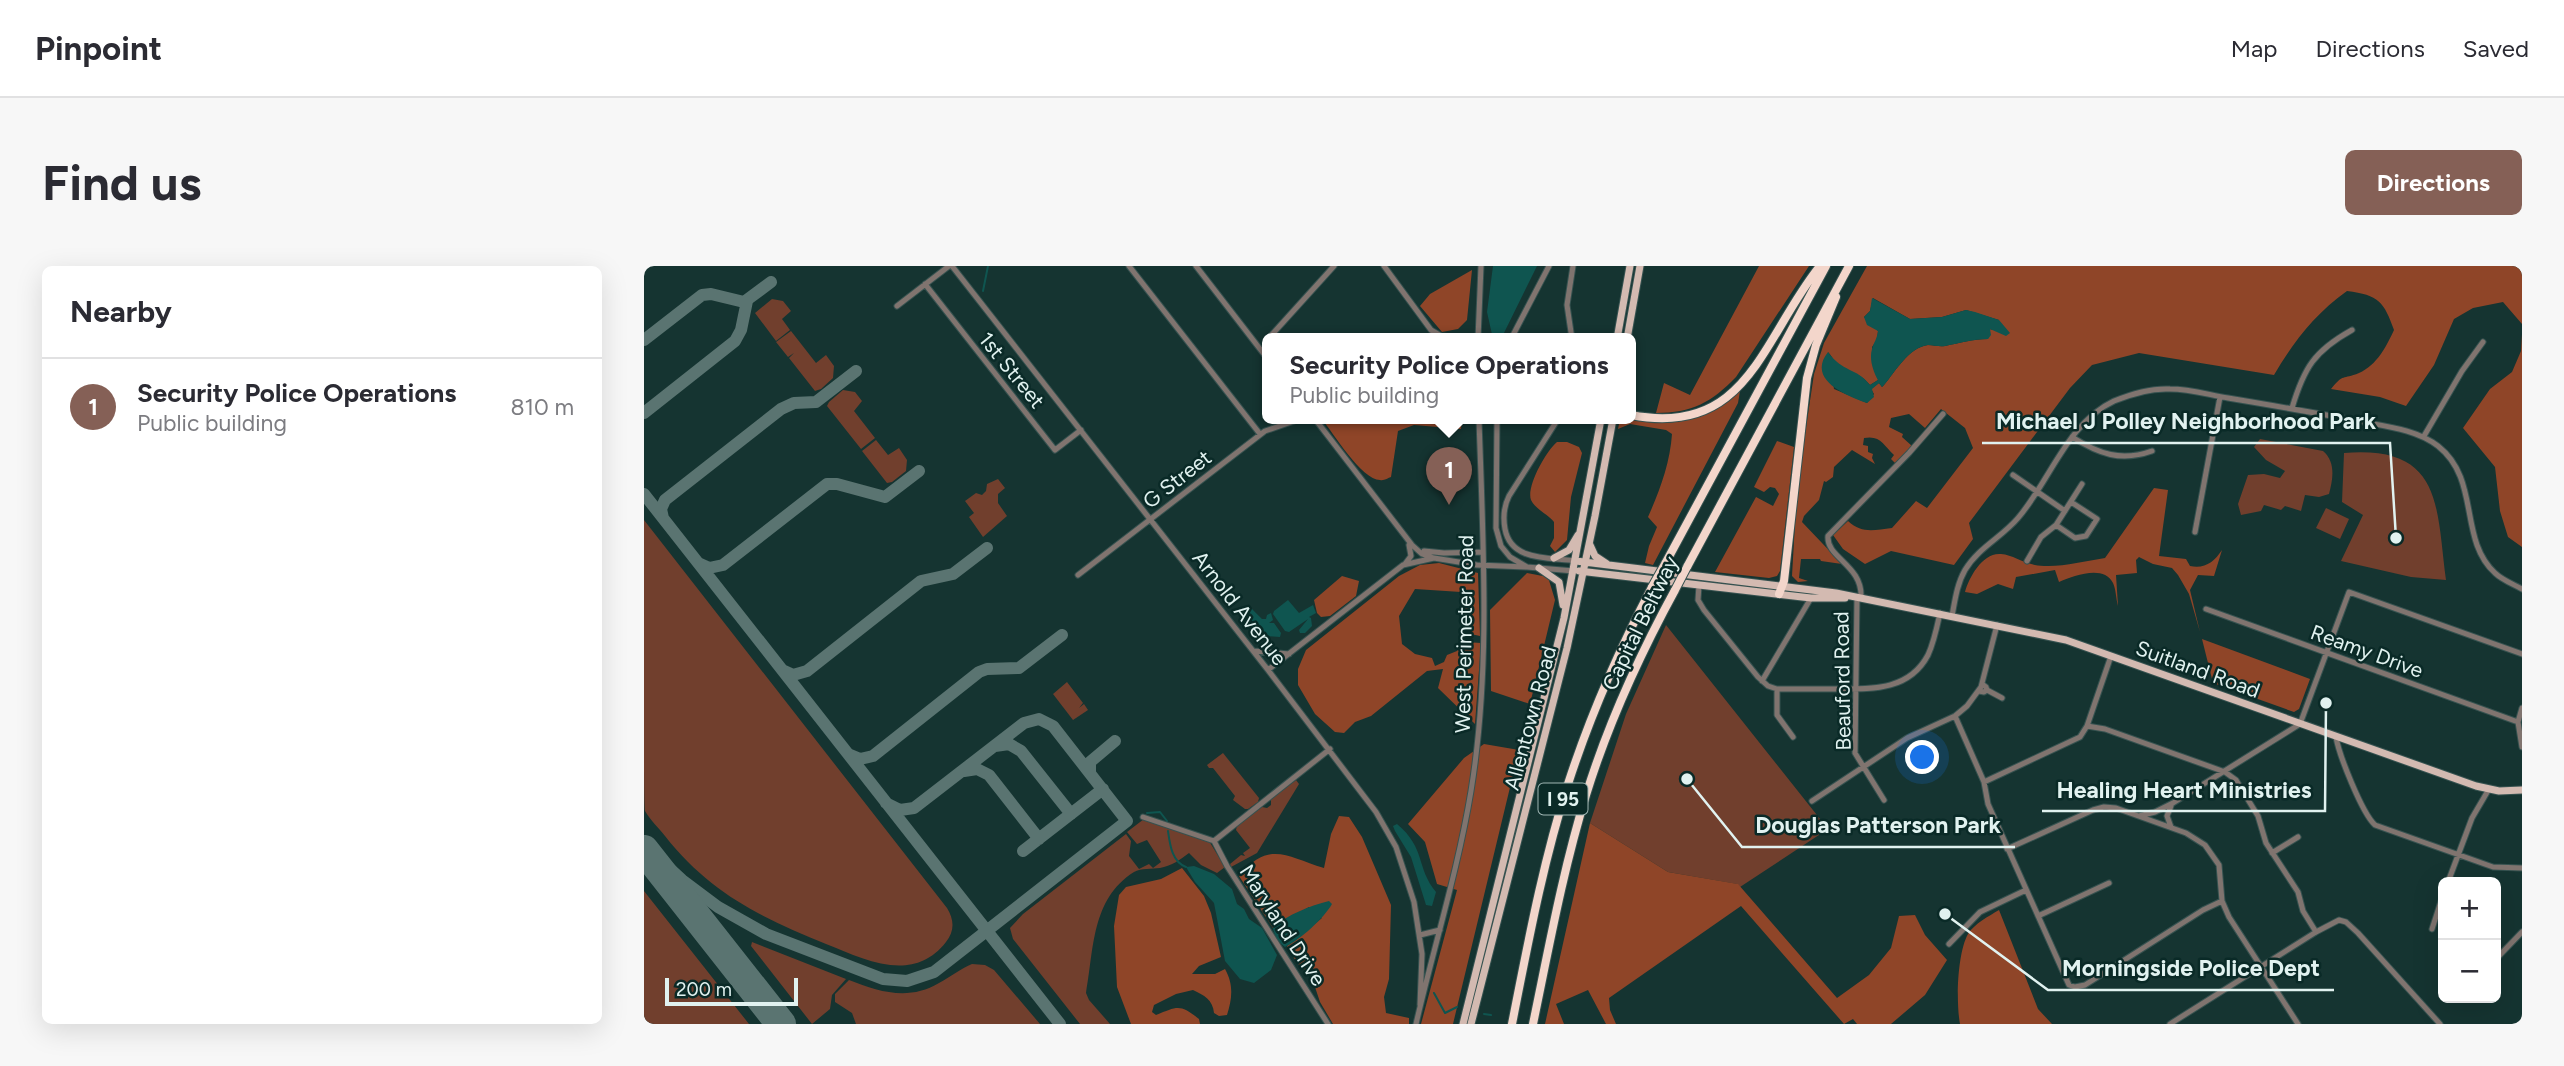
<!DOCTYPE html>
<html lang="en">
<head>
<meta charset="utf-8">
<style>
  body { margin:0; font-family:Figtree,sans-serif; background:#f7f7f7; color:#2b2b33 }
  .controls { position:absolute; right:21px; bottom:21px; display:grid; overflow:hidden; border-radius:10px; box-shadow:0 7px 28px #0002 }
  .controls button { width:63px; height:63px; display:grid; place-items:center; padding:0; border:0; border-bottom:2px solid #e1e1e2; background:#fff; color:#2b2b33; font:35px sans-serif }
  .scale { position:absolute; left:21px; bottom:18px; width:133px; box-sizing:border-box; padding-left:7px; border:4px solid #e1f2f0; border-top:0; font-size:19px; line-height:24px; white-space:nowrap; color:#e1f2f0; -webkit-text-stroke:5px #0a2a27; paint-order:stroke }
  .you { position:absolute; left:1279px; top:492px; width:24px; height:24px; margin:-18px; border:5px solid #fff; border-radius:50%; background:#1a73e8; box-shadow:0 0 0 10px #1a73e833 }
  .badge { display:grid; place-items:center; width:46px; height:46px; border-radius:50%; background:#856056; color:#fff; font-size:23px; font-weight:700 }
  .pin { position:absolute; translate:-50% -58px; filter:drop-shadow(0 2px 4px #0008) }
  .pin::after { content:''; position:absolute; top:37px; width:24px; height:21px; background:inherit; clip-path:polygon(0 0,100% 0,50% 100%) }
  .popup { position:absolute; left:618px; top:67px; width:374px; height:91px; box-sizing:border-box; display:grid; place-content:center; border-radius:10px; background:#fff; filter:drop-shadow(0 2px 5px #0005); font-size:23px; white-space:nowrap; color:#7c7c81 }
  .popup b { font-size:26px; color:#2b2b33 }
  .popup::after { content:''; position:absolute; left:50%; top:100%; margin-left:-14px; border:14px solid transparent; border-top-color:#fff }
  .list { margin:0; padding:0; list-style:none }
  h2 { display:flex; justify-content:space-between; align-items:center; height:91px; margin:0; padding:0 28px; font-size:30px }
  h2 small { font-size:23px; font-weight:400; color:#7c7c81 }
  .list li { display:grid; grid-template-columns:46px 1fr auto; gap:21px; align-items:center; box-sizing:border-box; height:98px; padding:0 28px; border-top:2px solid #e1e1e2 }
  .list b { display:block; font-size:26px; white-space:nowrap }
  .list p { margin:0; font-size:23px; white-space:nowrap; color:#7c7c81 }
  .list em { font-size:23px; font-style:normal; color:#7c7c81 }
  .map { position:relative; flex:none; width:1878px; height:758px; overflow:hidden; border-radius:10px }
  header { display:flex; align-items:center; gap:42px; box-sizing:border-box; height:98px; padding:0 35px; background:#fff; border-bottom:2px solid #e1e1e2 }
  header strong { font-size:33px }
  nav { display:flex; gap:38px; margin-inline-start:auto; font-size:24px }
  .intro { display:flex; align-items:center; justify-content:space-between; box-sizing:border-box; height:168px; padding:0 42px }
  h1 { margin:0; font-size:49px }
  .button { padding:18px 32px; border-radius:10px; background:#856056; color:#fff; font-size:24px; font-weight:700 }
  main { display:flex; gap:42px; padding:0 42px }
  aside { flex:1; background:#fff; border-radius:10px; box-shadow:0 7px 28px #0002 }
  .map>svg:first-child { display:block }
</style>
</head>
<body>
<header>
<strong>Pinpoint</strong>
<nav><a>Map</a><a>Directions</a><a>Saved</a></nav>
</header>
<div class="intro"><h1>Find us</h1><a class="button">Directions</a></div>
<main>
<aside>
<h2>Nearby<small></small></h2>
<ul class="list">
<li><span class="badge">1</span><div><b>Security Police Operations</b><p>Public building</p></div><em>810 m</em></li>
</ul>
</aside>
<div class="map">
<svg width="1878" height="758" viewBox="0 0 1878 758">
  <rect width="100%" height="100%" fill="#153431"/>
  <path fill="#713f2d" d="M128,33L139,35L147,45L138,53L146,64L132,75L111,47Z
    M147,65L172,97L182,89L190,100L189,112L177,123L171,125L145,92L150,87L144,91L132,76Z
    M199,124L211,126L218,135L210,145L231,172L217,183L183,140L185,136Z
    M1616,173L1679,185C1692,196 1689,213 1685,228L1675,231L1661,229L1657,245L1641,240L1637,244L1620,239L1617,245L1597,249L1594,238L1604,209L1620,208L1636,212L1641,205L1622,194L1610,181Z
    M232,174L244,189L255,182L263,194L262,205L248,216L243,217L218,185Z
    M1700,187C1799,179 1792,240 1802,314L1767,311L1697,295L1719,249L1698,236Z
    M354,213L361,222L354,228V237L363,250L339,271L325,251L330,247L321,235L332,227L338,229L342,225L343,218Z
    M1682,242L1705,253L1696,273L1672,262Z
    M0,254L303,642C310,653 311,665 302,676C269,718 222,694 182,678C116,651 66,627 21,570C15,562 6,554 1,545C0,537 0,494 0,482C0,406 0,330 0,254Z
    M1022,359L1184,563L1096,621L1093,618L1024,606L946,557L982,448Z
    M423,416L439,437L435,442L440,438L444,444L429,454L409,428Z
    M579,487L615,532L614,536L604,543H601L589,534L591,530L569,502H565L563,499Z
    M652,514L655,518L613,587L587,601L586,598L597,589L601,590L599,587L606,582L592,564L593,560L618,541L623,542L627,539V533Z
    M500,553L565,575L581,601L573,607L557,599L545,587C536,594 527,600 516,602C508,603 497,602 490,606C447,633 450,684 442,727L445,734L466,758H436L369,673L366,662L379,648L482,568L487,575L485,590L495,603L505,598L509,602L517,596L503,574L493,578L483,566Z
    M0,625L105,758H0Z
    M108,676L202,713L188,729L186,743L168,758L107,680Z
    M328,698L341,699L350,704L396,758H212L208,747L191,736V728L205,714C235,726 265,735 295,717C306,711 316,703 328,698Z"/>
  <path fill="#8f4528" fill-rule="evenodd" d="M1115,0H1165L1092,111C1068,136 1048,147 1012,147L1020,117L1046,129Z
    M1223,0H1878V58L1859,36L1829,42L1810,53L1790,99L1762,140L1736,131L1687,123C1700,107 1698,114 1715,107C1733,99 1742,81 1750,64C1740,36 1735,29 1703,25C1671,48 1650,75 1630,109L1495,87L1448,99L1426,122L1325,257L1329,273L1310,299L1247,285L1221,298L1199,283L1189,269L1204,255C1218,268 1230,264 1248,262L1272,235L1283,242L1329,182L1321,162L1297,143L1281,162L1265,148L1247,152L1245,161L1259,168L1258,171L1268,180L1251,197L1247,193L1250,189C1239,179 1237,169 1220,172L1219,179L1224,180V186L1229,188L1228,192L1231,198L1208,184L1190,201L1189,211L1182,216L1180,215L1175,234L1160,250L1158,256L1198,298L1177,295L1176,293H1157L1155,312L1164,315L1154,316L1148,310L1153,222L1170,108L1180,77ZM1229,32L1266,53L1298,51L1322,44L1355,54L1350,64L1345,63L1344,73C1328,73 1316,77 1301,80C1295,81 1290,79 1284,79C1264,82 1252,105 1240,119L1238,121L1235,117L1227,123L1230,128L1223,137L1190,123L1184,86C1187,89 1189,93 1191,96C1201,107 1214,104 1226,119L1234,114L1228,81L1233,74L1234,65L1220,51L1226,45Z
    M828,4L823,54L814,63L798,66L776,40L786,28Z
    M1878,68V281L1864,271L1856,245L1851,201L1819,162L1846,123L1868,106L1877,85Z
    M1096,125L1094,137L1009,299L1001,297L1005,280L1013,261L1004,251C1016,224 1026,197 1028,168L1022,164L986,158L974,163L976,153C989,153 1001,156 1015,157C1046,158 1071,142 1096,125Z
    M678,153H818L817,163L770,159L754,165L747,211C744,212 740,215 736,214C718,214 689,167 678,153Z
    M1133,175L1150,181L1136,305L1133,310L1125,312L1071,306L1112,231L1129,240L1135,228L1131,222L1126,221L1120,226L1110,221Z
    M913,176H923L935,181L938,187L927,231L923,274L911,286L906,280L910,272V256C904,248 892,244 887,234C882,221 902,185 913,176Z
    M1510,222L1524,224L1515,290L1542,293L1546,300C1561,303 1570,296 1578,284L1570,310L1554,309L1546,324L1556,366L1545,328L1534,309L1528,302L1509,298L1495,291L1492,294L1493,307L1472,309L1474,340C1472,333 1472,323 1469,317C1460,298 1429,310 1415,316L1411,304L1372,311L1369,323L1354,318L1333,328L1321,326C1325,311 1339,286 1357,288C1371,289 1382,300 1400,300C1419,301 1441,295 1461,292Z
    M795,297L834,307L836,370L822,367L817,326L771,323L755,350L758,378L771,388L788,392L791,400L800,396L803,389L813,385L821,376L837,377L831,458L794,422L799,403L783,405L727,450L711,456L700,467L691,466L671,448L654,419V403L662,384L755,310L776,299Z
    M883,307L904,311L911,334L886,438L847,425L846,344Z
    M698,310L715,315L712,330L686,350L677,351L673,347L670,334Z
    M1558,373L1666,413L1655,443L1650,446L1569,417Z
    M840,478L875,484L809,758H777L813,624L793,618L781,576L764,558L820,492Z
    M695,550L705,551L718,571L747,639L745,713L740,731L742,747L765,752V758H689L676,736L667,709L653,697L643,680L678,652L665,641L629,662L595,610C625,574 642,590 680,602L687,568Z
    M946,557L1024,606L1094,618L1193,732L1225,709L1247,682L1255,650L1271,649L1281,669L1303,694L1281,729L1247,758H1213L1209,753L1200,758L1097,640L965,732L966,744L972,758H962L944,724L912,738L920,758H901Z
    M538,602L560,630L567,647L577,691L555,700L548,708H571L581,703C590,719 588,733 583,749L575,750L570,747C569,734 560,729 549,724L532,728L510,739L508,746L512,749C534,740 536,738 555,753L556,758H487L473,721L470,660L475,629L482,621L517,613Z
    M1355,644L1394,743L1408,758H1316C1312,737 1313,688 1324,668C1330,658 1345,650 1355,644Z"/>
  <path fill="#0f5550" d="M849,0H893L857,73H849L843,46Z
    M1228,32L1266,53L1298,51L1322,44L1331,46L1355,54L1366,67L1362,70L1346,63L1347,69L1344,73C1328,73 1316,77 1301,80C1295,81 1290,79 1284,79C1264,82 1252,105 1240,119L1238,121L1235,117L1228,123L1230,131L1223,137C1203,130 1162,114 1184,86C1199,107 1212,101 1226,119L1234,114C1229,105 1225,93 1228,83C1230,76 1233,73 1234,65L1223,59L1220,51L1226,45Z
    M644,334L655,347L669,339L672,347L665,351L667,352L668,360L661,367H656L655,364L664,353L645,366L641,365L629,348L630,345Z
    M608,343L618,353H622L623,349L627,347L629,354L625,357H630L637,367L636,371L623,370L622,366L611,364V357L605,354L602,346Z
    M753,558C782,582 772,602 792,626L788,640L782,639L767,591L751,565L749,560Z
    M550,600L570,608L588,623L593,638L600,643L605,653L618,662L633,689L627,704L610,717L596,713L581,695L570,637L551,616L542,601Z
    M685,635L688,638C680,652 656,674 641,681C635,677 630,669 629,662C644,648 666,640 685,635Z"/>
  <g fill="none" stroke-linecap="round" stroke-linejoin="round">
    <path stroke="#0f5550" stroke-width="2" d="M339,25L344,0
      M503,547L516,546L523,555
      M524,565C526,579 528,596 542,601
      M790,727L801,747L813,741
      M840,748L847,749"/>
    <path stroke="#5a7471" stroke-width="12" d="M0,74L58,29L67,28L100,36L127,16
      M0,147L91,75L97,64L103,35
      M0,228L416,758
      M19,252L17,243L21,234L137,143L150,137L172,136L212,105
      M54,297L65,302L79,299L183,218H193L241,231L275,205
      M138,404L149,409L163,405L277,315L309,308L343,282
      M351,480L365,478L377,485L427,548
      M204,488L216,493L229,490L335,406L343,403L375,402L418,369
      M320,505L333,503L345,509L395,573
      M446,506V496L471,475
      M0,579L38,614L74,641L122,668L239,713L263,715L290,706L483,555L409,460L395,453L380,457L270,542L256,544L242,537
      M379,585L459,523"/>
    <path stroke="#5a7471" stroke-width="30" d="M0,584L137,758"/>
    <defs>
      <path id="minor" d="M308,0L624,404L732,546L752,581L770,636L778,688L776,739
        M485,0L616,168
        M552,0L623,92
        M740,0L787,64L797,70L833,73
        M281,18L411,184L437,164
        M253,40L305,0
        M624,73L690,0
        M834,73L837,0
        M867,73L905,0
        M928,73L923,39L929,0
        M1648,142C1660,102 1670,85 1708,64
        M671,153L768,279L778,288L790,292
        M853,153L852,262L857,280L866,291L883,301L930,305
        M914,153L865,230C860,240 859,252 861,263C867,296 906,291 932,295
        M1780,170L1818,105L1839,76
        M1428,171C1455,188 1477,196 1508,185
        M1369,209L1421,245
        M1412,259L1438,218
        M1551,266L1576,131
        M780,285L800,287L839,286
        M1383,295L1397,271L1412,259L1431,272L1442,270L1453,253L1427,236
        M761,298L767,290L765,279
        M434,309L621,165L656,153
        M1055,319L1054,334L1060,344L1114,411L1124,420L1133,423C1153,423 1173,423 1193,423C1227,423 1265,425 1284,389C1290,376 1293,361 1296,347
        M1213,331L1211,487L1240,534
        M1217,332C1219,299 1182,292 1184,270L1265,187L1299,148
        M1562,343L1874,456
        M1308,350C1311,334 1313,318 1321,304C1334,282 1358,271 1374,252C1406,215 1423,157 1470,135C1487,128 1507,122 1526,123C1546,123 1565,129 1584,132C1626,139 1667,146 1709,154C1737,160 1771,162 1794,180C1837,214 1814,273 1851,307C1858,314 1869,318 1878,323
        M610,385L645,388
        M624,404L759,299L790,292L833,299L883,301
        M1118,415L1167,332
        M1133,423V449L1149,471
        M1343,424L1358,432
        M1335,425L1340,426L1343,424L1342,421L1338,418
        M1878,442L1874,456L1878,481
        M1311,450L1340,516L1344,538L1425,719L1431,721L1441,719L1559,644L1578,635
        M1443,460L1461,463L1581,506L1592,514L1614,550L1622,577L1654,626L1659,645L1672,666
        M1692,471C1695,489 1718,547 1731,559L1849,601L1878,602
        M1340,516L1436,471L1443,460L1467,390
        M1168,535L1263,472L1311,450L1323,440L1337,421L1353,359
        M1527,540L1523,550L1527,561
        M1495,550L1511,546L1529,537L1656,458L1705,326L1878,388
        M499,551L570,575L686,483
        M570,575L583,600L684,758
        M1363,583L1449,544L1460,541L1472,542L1542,567L1561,579L1575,599L1578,635L1585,651L1654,758
        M1628,587L1654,571
        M1804,616L1828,552L1845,523
        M1394,650L1465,617
        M1788,663L1799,629
        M776,669L796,664
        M1305,678L1336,646L1382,624
        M1852,693L1878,666
        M772,758C790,680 814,604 827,525C847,402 839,277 835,153
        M1526,758L1672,666L1695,654L1702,656L1714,667L1796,758"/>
      <path id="major" d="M973,73L986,0
        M983,73L996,0
        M946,279L951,290L963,298
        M910,292L925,284L934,269
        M932,295L1192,327L1422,374L1832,520L1855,525L1878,524
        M895,302L915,316L919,339
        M935,305L1167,332H1201
        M819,758L920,352L957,153
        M827,758L923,382L951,250L969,153"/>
      <path id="highway" d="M987,149C1104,172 1118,72 1176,0
        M957,154V153
        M1021,298L1182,0
        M1043,301L1205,0
        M1135,328L1140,315L1163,112L1172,79L1192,31
        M868,758C884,677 899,596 924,518C946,450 975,384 1008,321
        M889,758C905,681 919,604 942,529C964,458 995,390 1031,324"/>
    </defs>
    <use href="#minor" stroke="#365250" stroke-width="7"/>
    <use href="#major" stroke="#365250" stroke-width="9"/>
    <use href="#highway" stroke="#365250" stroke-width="10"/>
    <use href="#minor" stroke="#80746f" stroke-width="5"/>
    <use href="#major" stroke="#d3bab1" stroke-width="7"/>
    <use href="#highway" stroke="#f3d6cb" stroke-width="8"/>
    <defs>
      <path id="highway-bridge" d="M1008,321L1021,298
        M1031,324L1043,301"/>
    </defs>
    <use href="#highway-bridge" stroke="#365250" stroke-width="10" stroke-linecap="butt"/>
    <use href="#highway-bridge" stroke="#f3d6cb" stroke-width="8"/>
  </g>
  <g text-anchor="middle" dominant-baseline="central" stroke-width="5" stroke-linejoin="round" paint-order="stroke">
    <rect fill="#0a2a27" stroke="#a0b6b4" stroke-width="2" x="894.5" y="517.5" width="49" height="31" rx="5"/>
    <g font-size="19" font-weight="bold" fill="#e1f2f0">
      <text x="919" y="533">I 95</text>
    </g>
    <g font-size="21" fill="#e1f2f0" stroke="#0a2a27">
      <text transform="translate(368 104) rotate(51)">1st Street</text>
      <text transform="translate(533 213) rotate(-38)">G Street</text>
      <text transform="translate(596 342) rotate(52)">Arnold Avenue</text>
      <text transform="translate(996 357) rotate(-64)">Capital Beltway</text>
      <text transform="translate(820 368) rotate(-89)">West Perimeter Road</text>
      <text transform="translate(1723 385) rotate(20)">Reamy Drive</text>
      <text transform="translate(1554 403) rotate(20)">Suitland Road</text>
      <text transform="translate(1198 415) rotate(-91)">Beauford Road</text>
      <text transform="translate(886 452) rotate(-75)">Allentown Road</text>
      <text transform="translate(639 659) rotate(57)">Maryland Drive</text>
    </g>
  </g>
  <path fill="none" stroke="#e1f2f0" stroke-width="2.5" d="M1752 272L1746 177H1338M1682 437L1681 545H1398M1043 513L1098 581H1371M1301 648L1404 724H1690"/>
  <g fill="#e1f2f0" stroke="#0a2a27" stroke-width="2.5">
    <circle cx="1752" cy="272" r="7"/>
    <circle cx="1682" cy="437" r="7"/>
    <circle cx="1043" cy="513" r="7"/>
    <circle cx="1301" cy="648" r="7"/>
  </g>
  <g font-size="23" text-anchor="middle" font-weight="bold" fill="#e1f2f0" stroke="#0a2a27" stroke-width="5" stroke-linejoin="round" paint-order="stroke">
    <text x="1542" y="163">Michael J Polley Neighborhood Park</text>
    <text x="1540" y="532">Healing Heart Ministries</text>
    <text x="1234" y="567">Douglas Patterson Park</text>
    <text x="1547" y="710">Morningside Police Dept</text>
  </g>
</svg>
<div class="controls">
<button>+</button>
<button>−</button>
</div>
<div class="scale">200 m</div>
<div class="you"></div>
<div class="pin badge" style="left:805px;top:239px">1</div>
<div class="popup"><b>Security Police Operations</b>Public building</div>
</div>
</main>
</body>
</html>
